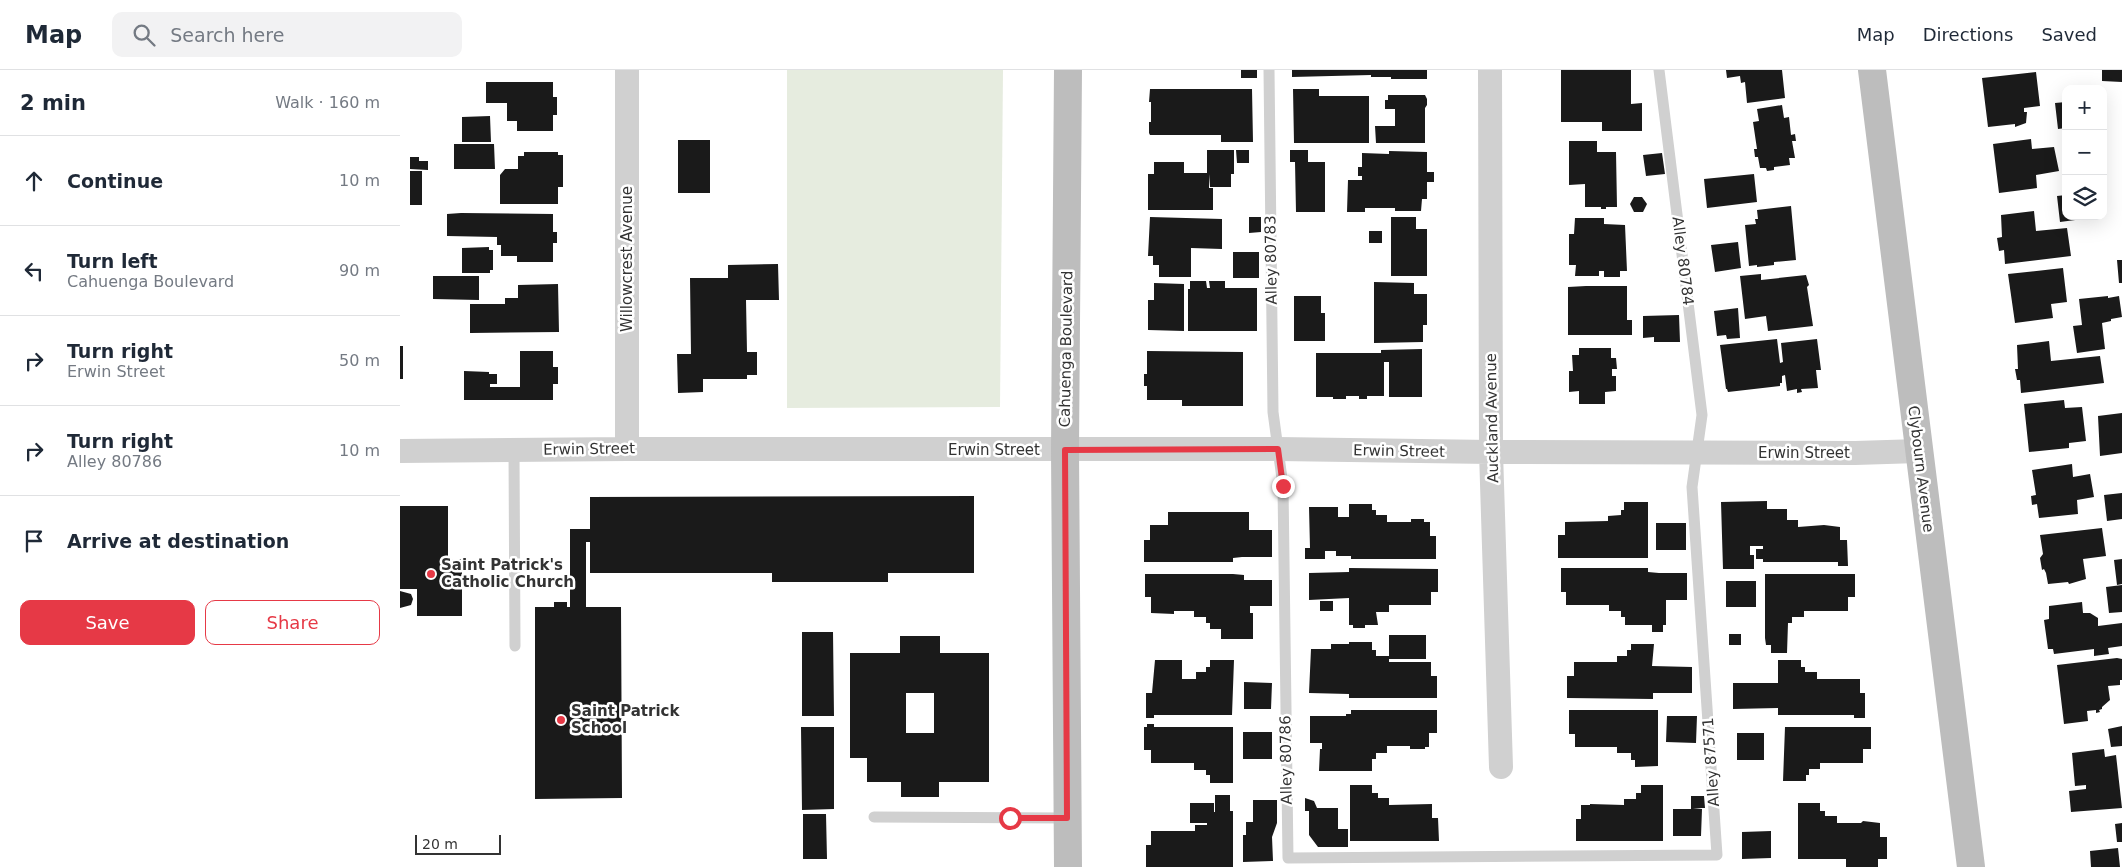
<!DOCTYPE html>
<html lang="en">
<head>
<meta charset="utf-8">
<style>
  body { margin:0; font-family:"DejaVu Sans",sans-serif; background:#f2f2f3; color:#1f2937 }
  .controls { position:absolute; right:15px; top:15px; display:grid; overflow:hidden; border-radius:10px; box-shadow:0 5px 20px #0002 }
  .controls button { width:45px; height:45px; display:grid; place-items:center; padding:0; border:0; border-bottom:1px solid #e0e1e3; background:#fff; color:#1f2937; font:25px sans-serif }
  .scale { position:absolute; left:15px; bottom:12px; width:86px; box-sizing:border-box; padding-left:5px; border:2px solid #333; border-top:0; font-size:14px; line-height:18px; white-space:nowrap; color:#333; -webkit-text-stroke:4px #fff; paint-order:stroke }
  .stop { position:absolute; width:15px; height:15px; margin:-11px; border:4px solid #e63946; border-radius:50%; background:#fff }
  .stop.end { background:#e63946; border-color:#fff; box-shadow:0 1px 5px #0008 }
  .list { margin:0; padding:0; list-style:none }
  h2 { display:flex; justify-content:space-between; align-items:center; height:65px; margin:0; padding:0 20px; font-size:21px }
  h2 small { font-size:16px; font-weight:400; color:#747a83 }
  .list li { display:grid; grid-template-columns:32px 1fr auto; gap:15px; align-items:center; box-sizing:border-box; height:90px; padding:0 20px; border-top:1px solid #e0e1e3 }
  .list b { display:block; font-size:19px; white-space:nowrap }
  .list p { margin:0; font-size:16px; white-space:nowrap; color:#747a83 }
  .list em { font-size:16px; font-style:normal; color:#747a83 }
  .actions { display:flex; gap:10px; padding:15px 20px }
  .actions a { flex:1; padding:11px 0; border:1px solid #e63946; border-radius:10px; text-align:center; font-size:18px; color:#e63946 }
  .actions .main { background:#e63946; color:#fff }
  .icon { flex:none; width:28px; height:28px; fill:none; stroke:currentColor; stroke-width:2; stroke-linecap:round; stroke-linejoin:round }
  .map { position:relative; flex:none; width:1722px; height:797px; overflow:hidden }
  header { display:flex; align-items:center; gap:30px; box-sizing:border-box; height:70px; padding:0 25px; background:#fff; border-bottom:1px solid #e0e1e3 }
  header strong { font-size:24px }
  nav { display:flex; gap:28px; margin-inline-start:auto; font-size:18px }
  .search { width:350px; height:45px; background:#f2f2f3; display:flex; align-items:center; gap:12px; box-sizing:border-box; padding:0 18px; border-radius:10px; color:#747a83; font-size:19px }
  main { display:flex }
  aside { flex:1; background:#fff }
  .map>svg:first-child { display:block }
</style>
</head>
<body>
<header>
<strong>Map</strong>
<div class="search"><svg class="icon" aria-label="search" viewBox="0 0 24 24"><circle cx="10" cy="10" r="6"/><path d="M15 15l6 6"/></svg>Search here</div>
<nav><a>Map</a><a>Directions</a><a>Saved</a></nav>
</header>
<main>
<aside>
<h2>2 min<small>Walk · 160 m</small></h2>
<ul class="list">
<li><svg class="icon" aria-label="ahead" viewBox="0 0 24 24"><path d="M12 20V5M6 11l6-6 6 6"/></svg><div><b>Continue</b></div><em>10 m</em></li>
<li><svg class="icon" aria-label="left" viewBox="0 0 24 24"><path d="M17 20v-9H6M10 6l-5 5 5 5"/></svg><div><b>Turn left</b><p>Cahuenga Boulevard</p></div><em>90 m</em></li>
<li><svg class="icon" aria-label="right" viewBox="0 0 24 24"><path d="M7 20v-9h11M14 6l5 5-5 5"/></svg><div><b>Turn right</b><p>Erwin Street</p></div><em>50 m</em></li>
<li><svg class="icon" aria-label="right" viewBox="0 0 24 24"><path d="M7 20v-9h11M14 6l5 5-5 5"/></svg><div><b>Turn right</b><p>Alley 80786</p></div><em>10 m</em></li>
<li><svg class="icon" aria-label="arrive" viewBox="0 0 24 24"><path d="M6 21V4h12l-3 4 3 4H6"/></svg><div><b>Arrive at destination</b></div></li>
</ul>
<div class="actions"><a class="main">Save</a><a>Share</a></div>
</aside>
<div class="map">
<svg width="1722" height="797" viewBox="0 0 1722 797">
  <rect width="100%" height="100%" fill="#fff"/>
  <path fill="#e6ecdf" d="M387,0H603L600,337L387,338Z"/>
  <path fill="#1a1a1a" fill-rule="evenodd" d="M841,0H857V8H841Z
    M892,0H1027V9H991V7H971V5L892,7Z
    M1161,0H1231V34L1242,33V61H1202V52H1161Z
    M1326,0H1382L1385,28L1347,33L1345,12L1341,13L1340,6L1327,8Z
    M1702,0H1722V12L1702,11Z
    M1636,2L1640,36L1624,38V42H1627L1626,53L1615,57V54L1588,57L1582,8Z
    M86,12H153V27H157V45H153V61H117V51H107V33H86Z
    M750,19H852L853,72H821V65H750L749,63V52H751V32H749Z
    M893,19H919V26H969V73H894Z
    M988,25H1025L1027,29V35L1025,38V73H976L975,56H995V39H985V30H988Z
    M1666,32V58L1658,59L1655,33Z
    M1382,35L1384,48L1389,47L1391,65L1395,64L1396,71H1392L1395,88H1389L1390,95L1374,97V100L1367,101L1366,98H1360L1358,87H1355L1354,79H1357L1353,52L1359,51L1357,39Z
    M90,46L91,72H62V47Z
    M1631,69L1632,79L1654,77L1659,101L1636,105L1637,118L1599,123L1593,74Z
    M278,70H310V123H278Z
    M1169,71H1197V82H1216L1217,137H1206V139H1201V137H1185V114L1169,115Z
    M54,74H94L95,99H54Z
    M807,80H834V104H831V117H810L809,104V118H813V140H748V104H754V92H784V103H807Z
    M836,80H849V93H837Z
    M890,80H908V92H925V142H896L895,92H890Z
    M989,81L1027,82V102H1034V112H1027V129H1022L1021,141H995V138H965V142H947L948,110H962V106H958V97H962V83L989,84Z
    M124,82H158V85H163V117H158V134H100V105L105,99H118V86H124Z
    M1262,83L1265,104L1246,106L1243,85Z
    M10,87H19V91H28V100L10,99Z
    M10,101H22V135H10Z
    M1354,104L1357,132L1307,138L1304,109Z
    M1666,125V146L1698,147L1660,152L1657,126Z
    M1234,127H1242L1247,134L1243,142H1234L1230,134Z
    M1391,136L1396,190L1374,192V195L1357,197V195L1349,196L1345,155L1356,154L1355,149H1358L1357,140Z
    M1634,141L1636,161L1667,158L1671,186L1605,194L1604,180L1599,181L1597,168L1602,167L1601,145Z
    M61,143L153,144V162H157V173H153V192H117V186H101V175H97V167L47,166V144Z
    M750,147L822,149V179L791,178V207H759V195H753V186H748Z
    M849,147H861V162L849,163Z
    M991,147H1016V159H1027V206H991Z
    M1175,148H1204V154L1225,155L1227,201H1220V207H1204V201H1199V206H1175L1176,195H1169V164H1174Z
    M969,161H982V173H969Z
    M1338,172L1341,198L1315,202L1311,175Z
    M89,177V180H93V200H90V203H62V178Z
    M833,182H859V208H833Z
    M1717,190H1722V213H1719Z
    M378,194L379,230H346L347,282H357V305H347V309H303V322L278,323L277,284H291L290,208H328V195Z
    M1663,198L1667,232L1651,234L1653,248L1615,253L1608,204Z
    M1361,204V210L1406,205L1409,215L1407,217L1413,256L1368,261L1366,246L1345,249L1340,206Z
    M33,206H79V230L33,229Z
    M790,211H806L807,218H810L809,211H825V218H857V261H788V219H790Z
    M974,212L1014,213V224H1027V255H1023V272L974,273Z
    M754,213L784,214V261L748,260V230H754Z
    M158,214L159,262L70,263V234H105V228H118V215Z
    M1186,216H1227V250H1232V265H1168V217Z
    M894,226H921V243H925V271H894Z
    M1708,226V228L1719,226L1722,247L1711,249V251L1702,253L1705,279L1677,283L1673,256L1682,255L1679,229Z
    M1338,238L1340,268L1327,269L1326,265L1317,266L1314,241Z
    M1279,245L1280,272H1254V267L1243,268V246Z
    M1377,269L1380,293L1383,292L1381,273L1417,269L1421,300H1416L1418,318L1401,319L1402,322L1397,323V319L1387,321L1385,305L1382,306V313H1380V316L1328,322L1327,319H1326L1320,275Z
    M1649,271L1651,291L1700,286L1704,313L1621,323L1620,310H1617L1615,299H1618L1617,275Z
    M0,276H3V309H0Z
    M1179,278H1211V288H1216L1217,299H1212V306H1216V321L1205,322V334H1179V321L1169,322V301H1173L1172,285H1179Z
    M1022,279V327H989V292H984V326H967V329H959V326H946V329H933V327H916V283H981V280Z
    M120,281H153V297H158V314H153V330H64V301L89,302V304H97V314H90V317H120Z
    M747,281L843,282V336H782V330H747V316H744V304H747Z
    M1664,330L1665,338L1682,337L1686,371L1669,373V378L1629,382L1624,334Z
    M1722,343V383L1700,386L1698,346Z
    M1672,394L1673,407L1690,404L1694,427L1677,430L1678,444L1639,448L1637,434L1632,435L1631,426L1636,425L1632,400Z
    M1722,423V449L1707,451L1704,425Z
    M574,426V503H488V512H372V503H190V472H186V537H221L222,728L135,729V537H154V532H167V537H170V459H190V427Z
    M1367,431V439H1387V450H1398V457L1424,455L1440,457V470H1447L1448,496H1438V492H1363V489H1356V479H1363V476H1350V485H1354V499H1323L1321,432Z
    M1224,432H1248V488H1158V465H1165V452L1208,451V446L1221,445V440H1224Z
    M949,434H972V440H976V445H987V452H1011V449H1024V452H1030V466H1036V489H951V486H936V481H925V489H905V478H910L909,437H938V447H949Z
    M0,436H48V489H62V546H17V519H0Z
    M768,442H849V460H872V487H842L833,488V492H744V470H750V455H768Z
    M1256,453H1286V480H1256Z
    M1702,458L1706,486L1683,489L1686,509L1669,514L1668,512L1648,514L1646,503L1644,499L1642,500L1640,488L1643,484L1640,465Z
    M1722,489V514L1717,515L1714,490Z
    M949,498L1038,499V522H1031V535H989V542H976L978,555H965V558H953V555H949V528L909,530V503L949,502Z
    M1161,498H1248V502L1259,503H1287V530H1266V555H1263V562H1252V555H1225V547H1221V541H1209V535H1166V522H1161Z
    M745,504H833L844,505V510H872V536H850V543H853V569H821V559H810V553H806V547H794V541H774V544L751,543V527H745Z
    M1365,504H1455V527H1448V541H1404V547H1392V553H1388L1387,583H1371V575H1366L1365,568Z
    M1326,511H1356V537H1326Z
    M1722,515V542L1709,543L1706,517Z
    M0,521L11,524L13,529L11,535L0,538Z
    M920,531H933V541H920Z
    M1682,532L1683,543H1690L1698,548V556L1722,553V576L1708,578L1709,584L1694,586V579L1654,584L1653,579H1648L1644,550L1649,549V536Z
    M402,562H433L434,646H402Z
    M1329,564H1341V575H1329Z
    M989,565H1026V589H989Z
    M500,566H540V583H589V712H539V727H501V712H467V688H450V583H500ZM506,623H534V663H506Z
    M949,572H972V580H976V586H989V592H1031V606H1037V628H949V624L909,623L911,579H931V574H949Z
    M1231,574H1254L1252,596L1292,597V623H1253V629L1167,628V606H1174V592H1217V586H1227V580H1231Z
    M1717,588L1722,589V610H1720V615L1708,616L1710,630L1702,637V639L1699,640L1700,642L1696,643V640L1687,641L1688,651L1664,654L1657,595Z
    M755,590H782V609H796V602H806V597H810V590H834L832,645H754V648H746V623H752Z
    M1378,590H1401V597H1405V602H1417V609H1460V623H1465V648H1454V645H1378V638L1333,639V613H1378Z
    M844,612L872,613L871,639H844Z
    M951,640H1037V663H1029V677H1025V679H1010V676H987V683H976V689H972V701H919L920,679H922V673H910V646H946V644H951Z
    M1169,640H1258V696L1235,697V690H1231V683H1217V677H1175V664H1169Z
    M1267,646H1297L1296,673L1266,672Z
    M747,654H754V657H833V713H810V705H806V700H794V693H751V680H744V657H747Z
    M1722,656V676L1711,677L1708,659Z
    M401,657H434V739L402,740Z
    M1385,657H1471V679H1463V693H1420V699H1409V705H1406V711H1383Z
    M843,662H872V689H843Z
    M1337,663H1364V690H1337Z
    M1704,679L1705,687L1716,685L1722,738L1671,742L1669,721L1686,719V715L1675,716L1672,683Z
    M950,715H972V723H978V728H989V735L1032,734V748H1038L1039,771H950Z
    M1241,715H1263V771H1176V749H1181V735H1190V734L1224,735V729H1236V723H1241Z
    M815,725H830V741H833V797H746V775H751V761H795V755H807V753H790V733H814V742H815Z
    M1291,726H1304L1305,738H1293L1302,739L1301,766H1273V739H1291Z
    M905,728L914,731L917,738H938V759H948V777H918L909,765V741H905Z
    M853,730H877V753L872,767L873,791L843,792V765H846V752H853Z
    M1398,733H1420V741H1425V746H1437V753H1461L1463,751L1480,753V767H1487V789H1478V797H1446V789H1398Z
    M403,744H426L427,789H403Z
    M1722,753V772H1717L1715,754Z
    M1371,761V788L1342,789V762Z
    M1718,778L1720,797H1691L1690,781Z"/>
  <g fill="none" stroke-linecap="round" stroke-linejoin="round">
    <path stroke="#d0d0d0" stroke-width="11" d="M869,0L873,342L883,416L888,788L1317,785L1292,417L1302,345L1259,0
      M114,381L115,576
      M474,747L667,748"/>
    <path stroke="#d0d0d0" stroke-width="24" d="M227,0V379
      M1090,0L1091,382L1101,697
      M0,381L227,379H878L1091,382L1455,383L1519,381"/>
    <path stroke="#bdbdbd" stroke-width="28" d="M1472,0L1571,797
      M668,797L665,380L668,0"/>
  </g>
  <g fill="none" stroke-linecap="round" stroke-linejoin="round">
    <path stroke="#e63946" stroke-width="6" d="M610,748H667L665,380L878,379L883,416"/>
  </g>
  <g fill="#e63946" stroke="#fff" stroke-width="2">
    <circle cx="31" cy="504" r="5"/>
    <circle cx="161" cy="650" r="5"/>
  </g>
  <g text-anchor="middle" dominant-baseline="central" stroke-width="5" stroke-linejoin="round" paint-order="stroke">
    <g font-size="15" fill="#333" stroke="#fff">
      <text transform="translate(227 189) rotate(-90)">Willowcrest Avenue</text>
      <text transform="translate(871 190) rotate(-91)">Alley 80783</text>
      <text transform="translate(1283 191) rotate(83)">Alley 80784</text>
      <text transform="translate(666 279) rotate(-89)">Cahuenga Boulevard</text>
      <text transform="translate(1092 348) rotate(-91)">Auckland Avenue</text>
      <text transform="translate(189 379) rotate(-1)">Erwin Street</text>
      <text x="594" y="380">Erwin Street</text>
      <text transform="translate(999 381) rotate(1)">Erwin Street</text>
      <text x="1404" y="383">Erwin Street</text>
      <text transform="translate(1521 399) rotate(83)">Clybourn Avenue</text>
      <text transform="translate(886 690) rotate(-91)">Alley 80786</text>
      <text transform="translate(1311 692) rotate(-94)">Alley 87571</text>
    </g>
    <g font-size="15" font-weight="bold" fill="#333" stroke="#fff" text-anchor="start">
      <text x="41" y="495">Saint Patrick's<tspan x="41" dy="17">Catholic Church</tspan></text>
      <text x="171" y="641">Saint Patrick<tspan x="171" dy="17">School</tspan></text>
    </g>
  </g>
</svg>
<div class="controls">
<button>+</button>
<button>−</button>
<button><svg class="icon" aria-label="layers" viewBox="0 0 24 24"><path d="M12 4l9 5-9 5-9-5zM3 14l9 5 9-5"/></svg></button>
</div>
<div class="scale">20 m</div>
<div class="stop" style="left:610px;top:748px"></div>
<div class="stop end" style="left:883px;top:416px"></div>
</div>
</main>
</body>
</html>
